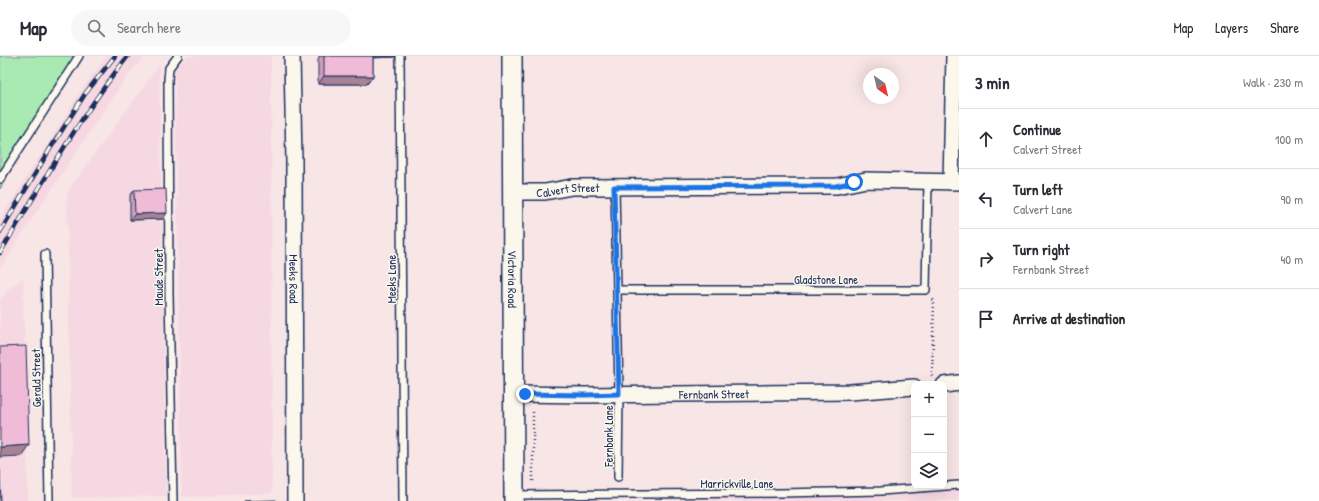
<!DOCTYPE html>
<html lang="en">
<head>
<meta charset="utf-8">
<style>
  body { margin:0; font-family:"Patrick Hand",sans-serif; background:#f7f7f7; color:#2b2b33 }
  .controls { position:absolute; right:12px; bottom:12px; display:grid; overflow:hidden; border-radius:8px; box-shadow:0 4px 16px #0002 }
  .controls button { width:36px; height:36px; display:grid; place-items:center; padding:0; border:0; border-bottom:1px solid #e1e1e2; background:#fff; color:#2b2b33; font:20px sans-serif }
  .compass { position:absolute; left:863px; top:12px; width:36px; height:36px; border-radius:50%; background:#fff; box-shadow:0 4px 16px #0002; rotate:146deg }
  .stop { position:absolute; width:12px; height:12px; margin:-9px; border:3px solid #1a73e8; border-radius:50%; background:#fff }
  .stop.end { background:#1a73e8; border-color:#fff; box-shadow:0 1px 4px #0008 }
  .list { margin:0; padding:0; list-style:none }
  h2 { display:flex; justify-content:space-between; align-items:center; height:52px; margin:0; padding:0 16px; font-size:17px }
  h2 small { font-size:13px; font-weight:400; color:#7c7c81 }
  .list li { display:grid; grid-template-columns:26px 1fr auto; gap:12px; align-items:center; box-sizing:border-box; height:60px; padding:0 16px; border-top:1px solid #e1e1e2 }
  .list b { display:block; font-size:15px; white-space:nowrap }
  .list p { margin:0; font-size:13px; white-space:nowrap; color:#7c7c81 }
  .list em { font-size:13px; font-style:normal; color:#7c7c81 }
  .icon { flex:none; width:22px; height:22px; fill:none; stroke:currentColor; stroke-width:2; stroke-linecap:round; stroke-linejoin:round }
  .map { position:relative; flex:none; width:959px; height:445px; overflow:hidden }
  header { display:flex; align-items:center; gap:24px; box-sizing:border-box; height:56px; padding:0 20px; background:#fff; border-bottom:1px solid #e1e1e2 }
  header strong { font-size:19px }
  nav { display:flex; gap:22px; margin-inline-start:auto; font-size:14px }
  .search { width:280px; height:36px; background:#f7f7f7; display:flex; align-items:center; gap:10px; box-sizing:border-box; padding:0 14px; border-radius:22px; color:#7c7c81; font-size:15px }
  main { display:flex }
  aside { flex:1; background:#fff }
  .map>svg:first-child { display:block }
</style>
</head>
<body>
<header>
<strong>Map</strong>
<div class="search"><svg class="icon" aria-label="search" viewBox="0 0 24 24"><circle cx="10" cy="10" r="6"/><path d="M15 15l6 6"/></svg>Search here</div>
<nav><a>Map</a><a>Layers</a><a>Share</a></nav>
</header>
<main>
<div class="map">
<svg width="959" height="445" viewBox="0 0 959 445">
  <rect width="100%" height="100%" fill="#f8e5e6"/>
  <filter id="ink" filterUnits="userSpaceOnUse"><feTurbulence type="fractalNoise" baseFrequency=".025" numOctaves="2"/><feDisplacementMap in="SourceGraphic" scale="8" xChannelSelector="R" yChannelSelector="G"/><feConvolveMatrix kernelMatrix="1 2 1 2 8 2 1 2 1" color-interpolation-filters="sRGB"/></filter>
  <g filter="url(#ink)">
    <path fill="#f6d8e2" d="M107,0H145L128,19L78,93L0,212V164L79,38Z
      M187,0H271L272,437L182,441L175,14Z
      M159,10L166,440L72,442L67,136Z
      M23,222L28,445H0V244L9,233Z
      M959,432V445H666Z"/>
    <path fill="#a9eab2" stroke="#628c88" d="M0,0H75L0,133Z"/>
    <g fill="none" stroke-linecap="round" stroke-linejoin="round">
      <defs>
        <path id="service" d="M400,0L403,445
          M0,123L79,0
          M615,131L619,338L618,421
          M45,198L49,445
          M617,234H926L928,125
          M515,439L779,437L881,435L959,429
          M173,445L169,238L168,24L169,12L178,0"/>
        <g id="minor">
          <path id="s1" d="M292,0L294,105L295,445"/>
          <path d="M951,126L954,0"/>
          <path id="s2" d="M512,136H545L572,131L837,130L866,124L959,126"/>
          <path d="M944,329L959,327"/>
          <path id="s3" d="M515,338L585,339L850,336L914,331"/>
        </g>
        <g id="tertiary">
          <path id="s4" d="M512,0L514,445"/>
        </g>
      </defs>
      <use href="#service" stroke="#1b2f5e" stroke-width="10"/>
      <use href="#minor" stroke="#1b2f5e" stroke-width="18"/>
      <use href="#tertiary" stroke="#1b2f5e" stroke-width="22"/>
      <path stroke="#1b2f5e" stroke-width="2.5" stroke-dasharray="1 3" stroke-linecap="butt" d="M932,320L934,245L932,242
        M533,356V428"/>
      <use href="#service" stroke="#fbf7ec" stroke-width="7"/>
      <use href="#minor" stroke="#fbf7ec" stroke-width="15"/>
      <use href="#tertiary" stroke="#fbf7ec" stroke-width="19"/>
      <defs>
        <path id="rail" d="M0,176L50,93L85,38L115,0
          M0,197C41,130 79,61 128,0"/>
      </defs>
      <use href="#rail" stroke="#1b2f5e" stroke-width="4.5"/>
      <use href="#rail" stroke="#fbf7ec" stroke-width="3" stroke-dasharray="9" stroke-linecap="butt"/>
    </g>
    <path fill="#cea1b9" stroke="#1b2f5e" d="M319,0H396L395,1L373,2V20L367,28H318V4L319,2Z
      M134,134L163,163L130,164V140Z"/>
    <path fill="#a88396" stroke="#1b2f5e" d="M324,0H396L395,1L324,2Z
      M324,20H373L367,28H318Z
      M167,157L163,163L130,164L135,158Z
      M29,389L21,400L0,401V391Z"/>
    <path fill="#f0bbd7" stroke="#1b2f5e" d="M324,0H373V20H324Z
      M166,133L167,157L135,158L134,134Z
      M26,290L29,389L0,391V291Z
      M0,414L1,445H0Z
      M276,444V445H244Z"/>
  </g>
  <g fill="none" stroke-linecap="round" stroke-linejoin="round" filter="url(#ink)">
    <path stroke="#1a73e8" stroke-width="5" d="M525,338L585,339L619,338L614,131L836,130L854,126"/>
  </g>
  <g text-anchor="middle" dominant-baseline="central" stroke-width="3" stroke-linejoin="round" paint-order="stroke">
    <g font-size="12" fill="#1b2f5e" stroke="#fbf7ec">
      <text stroke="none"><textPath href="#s2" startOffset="56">Calvert Street</textPath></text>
      <text transform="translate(158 221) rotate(-90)">Maude Street</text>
      <text stroke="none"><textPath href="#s1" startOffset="223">Meeks Road</textPath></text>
      <text stroke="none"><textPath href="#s4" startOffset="223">Victoria Road</textPath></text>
      <text transform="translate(391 223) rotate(-90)">Meeks Lane</text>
      <text x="826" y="223">Gladstone Lane</text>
      <text transform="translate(36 322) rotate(-91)">Gerald Street</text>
      <text stroke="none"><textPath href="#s3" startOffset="199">Fernbank Street</textPath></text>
      <text transform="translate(608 380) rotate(-90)">Fernbank Lane</text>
      <text x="737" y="427">Marrickville Lane</text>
    </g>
  </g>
</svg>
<div class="controls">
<button>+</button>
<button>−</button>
<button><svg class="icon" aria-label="layers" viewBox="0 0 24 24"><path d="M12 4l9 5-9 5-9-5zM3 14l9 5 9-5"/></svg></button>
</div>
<svg class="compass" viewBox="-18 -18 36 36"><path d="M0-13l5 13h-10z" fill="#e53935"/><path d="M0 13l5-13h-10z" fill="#7c7c81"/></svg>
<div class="stop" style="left:854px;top:126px"></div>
<div class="stop end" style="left:525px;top:338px"></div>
</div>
<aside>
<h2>3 min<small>Walk · 230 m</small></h2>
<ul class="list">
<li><svg class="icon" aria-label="ahead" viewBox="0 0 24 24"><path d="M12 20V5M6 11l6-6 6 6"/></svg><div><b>Continue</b><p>Calvert Street</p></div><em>100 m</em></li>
<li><svg class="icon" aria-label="left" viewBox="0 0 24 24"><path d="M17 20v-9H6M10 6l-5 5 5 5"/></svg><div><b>Turn left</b><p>Calvert Lane</p></div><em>90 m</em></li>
<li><svg class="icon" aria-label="right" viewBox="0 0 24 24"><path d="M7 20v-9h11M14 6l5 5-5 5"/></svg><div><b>Turn right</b><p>Fernbank Street</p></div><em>40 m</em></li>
<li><svg class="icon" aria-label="arrive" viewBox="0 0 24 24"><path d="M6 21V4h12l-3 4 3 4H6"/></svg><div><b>Arrive at destination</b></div></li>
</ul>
</aside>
</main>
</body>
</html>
